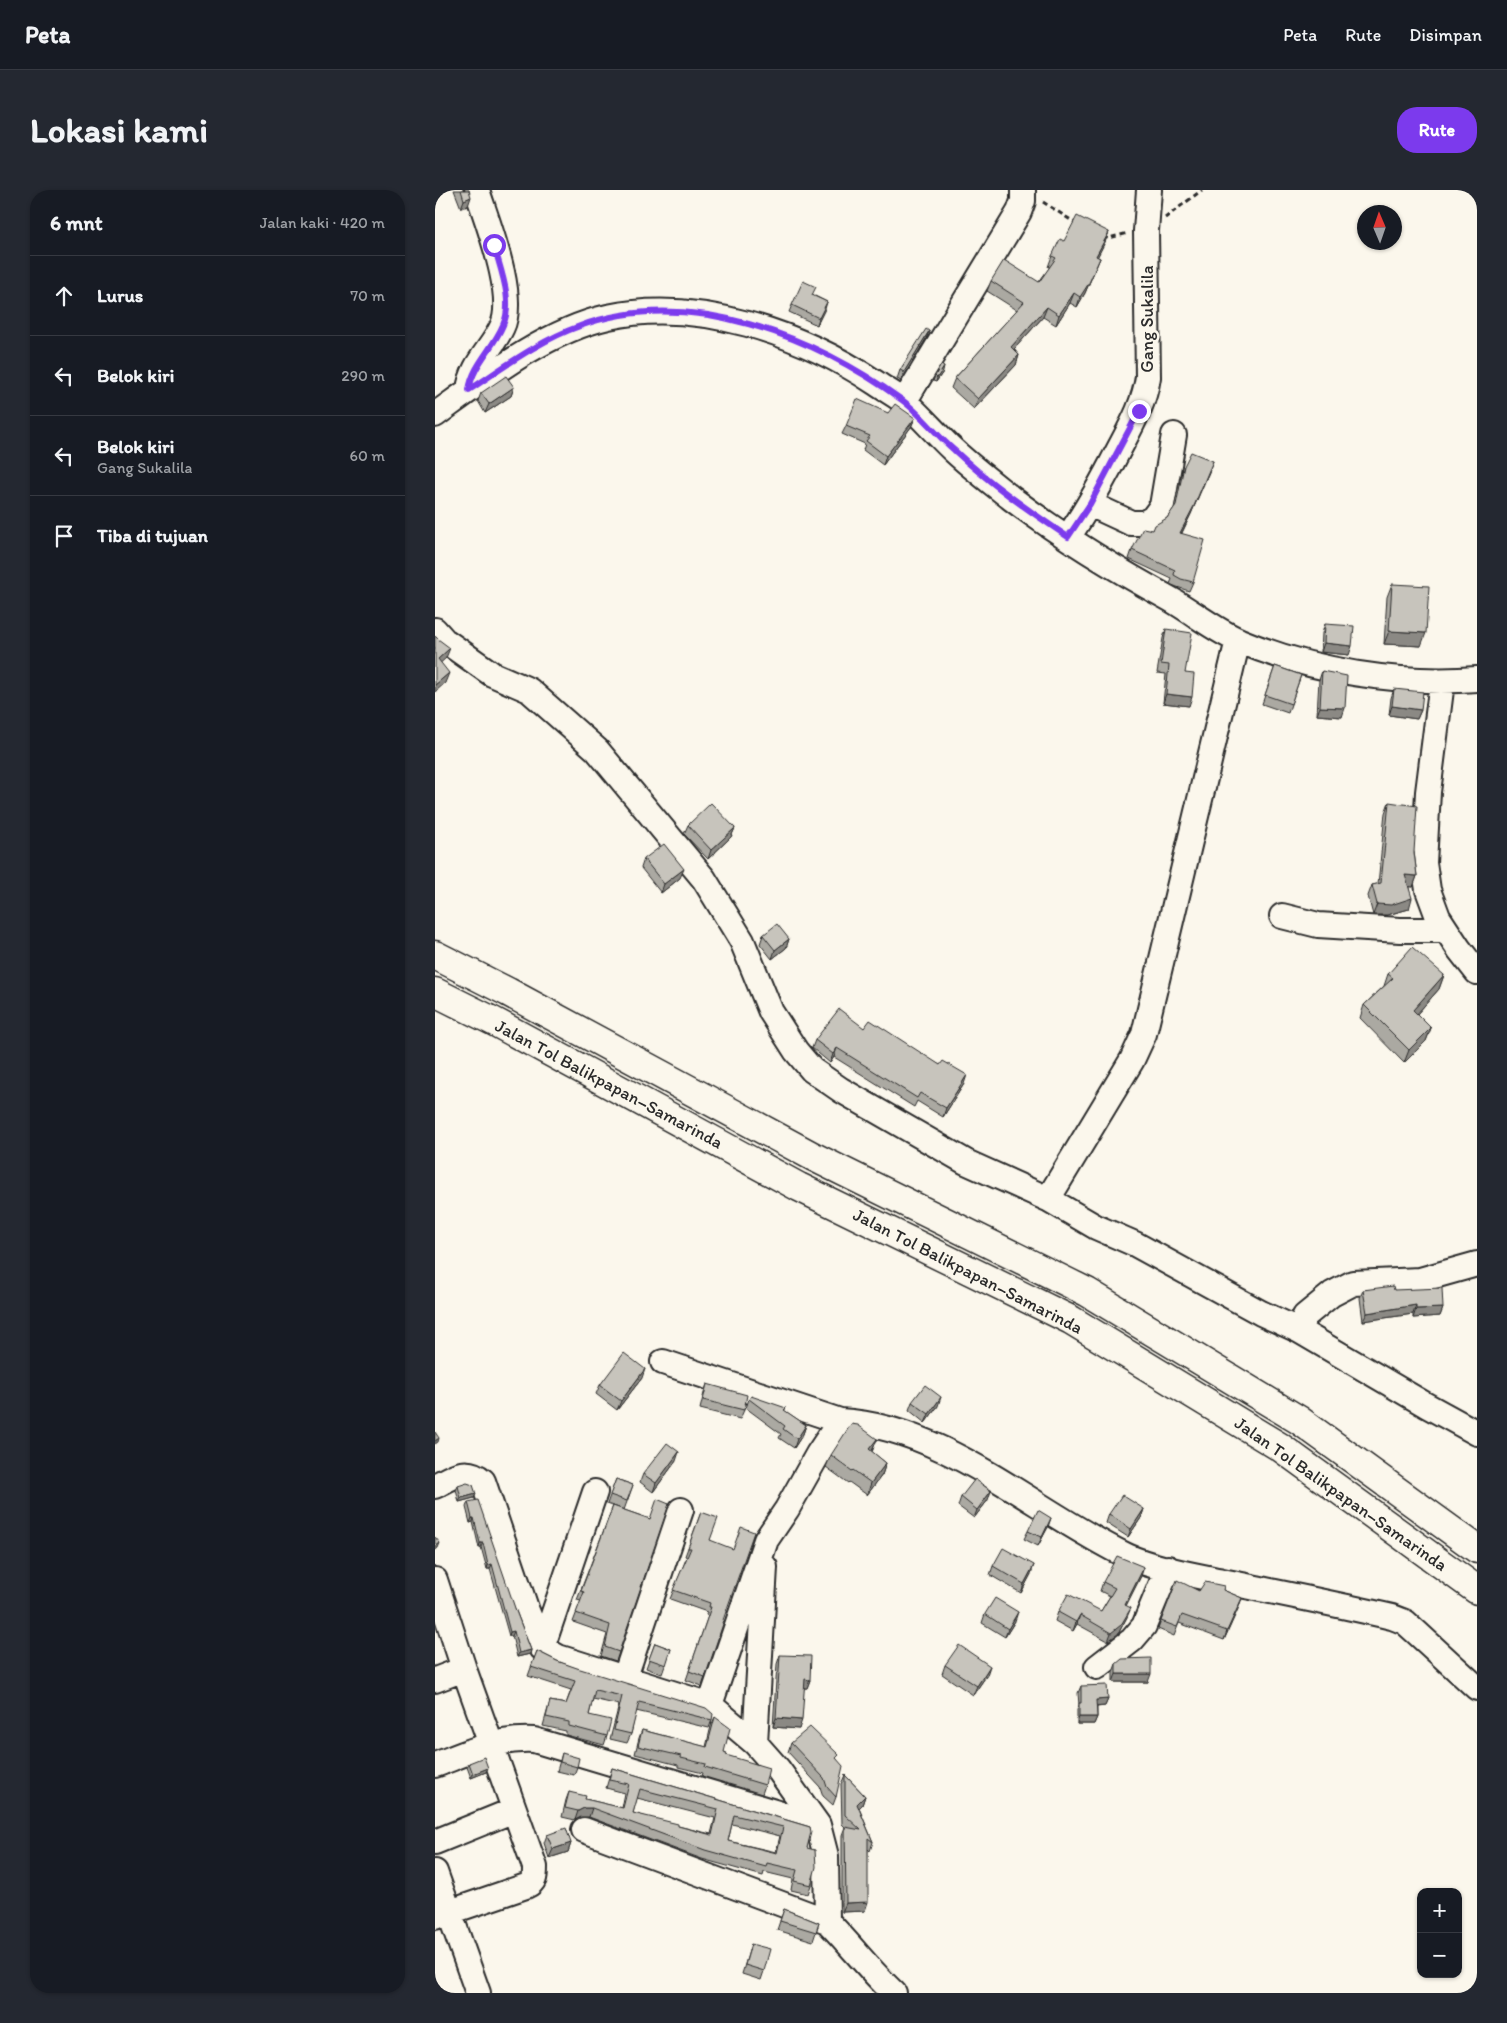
<!DOCTYPE html>
<html lang="id">
<head>
<meta charset="utf-8">
<style>
  body { margin:0; font-family:Itim,sans-serif; background:#242831; color:#f1f3f6 }
  .controls { position:absolute; right:15px; bottom:15px; display:grid; overflow:hidden; border-radius:10px; box-shadow:0 1px 4px #0004 }
  .controls button { width:45px; height:45px; display:grid; place-items:center; padding:0; border:0; border-bottom:1px solid #363941; background:#171b24; color:#f1f3f6; font:25px sans-serif }
  .compass { position:absolute; left:922px; top:15px; width:45px; height:45px; border-radius:50%; background:#171b24; box-shadow:0 1px 4px #0004; rotate:358deg }
  .stop { position:absolute; width:15px; height:15px; margin:-11px; border:4px solid #7c3aed; border-radius:50%; background:#fff }
  .stop.end { background:#7c3aed; border-color:#fff; box-shadow:0 1px 5px #0008 }
  .list { margin:0; padding:0; list-style:none }
  h2 { display:flex; justify-content:space-between; align-items:center; height:65px; margin:0; padding:0 20px; font-size:21px }
  h2 small { font-size:16px; font-weight:400; color:#9ea1a6 }
  .list li { display:grid; grid-template-columns:32px 1fr auto; gap:15px; align-items:center; box-sizing:border-box; height:80px; padding:0 20px; border-top:1px solid #363941 }
  .list b { display:block; font-size:19px; white-space:nowrap }
  .list p { margin:0; font-size:16px; white-space:nowrap; color:#9ea1a6 }
  .list em { font-size:16px; font-style:normal; color:#9ea1a6 }
  .icon { flex:none; width:28px; height:28px; fill:none; stroke:currentColor; stroke-width:2; stroke-linecap:round; stroke-linejoin:round }
  .map { position:relative; flex:none; width:1042px; height:1803px; overflow:hidden; border-radius:20px }
  header { display:flex; align-items:center; gap:30px; box-sizing:border-box; height:70px; padding:0 25px; background:#171b24; border-bottom:1px solid #363941 }
  header strong { font-size:24px }
  nav { display:flex; gap:28px; margin-inline-start:auto; font-size:18px }
  .intro { display:flex; align-items:center; justify-content:space-between; box-sizing:border-box; height:120px; padding:0 30px }
  h1 { margin:0; font-size:35px }
  .button { padding:12px 22px; border-radius:20px; background:#7c3aed; color:#fff; font-size:18px; font-weight:700 }
  main { display:flex; gap:30px; padding:0 30px }
  aside { flex:1; background:#171b24; border-radius:20px; box-shadow:0 1px 4px #0004 }
  .map>svg:first-child { display:block }
</style>
</head>
<body>
<header>
<strong>Peta</strong>
<nav><a>Peta</a><a>Rute</a><a>Disimpan</a></nav>
</header>
<div class="intro"><h1>Lokasi kami</h1><a class="button">Rute</a></div>
<main>
<aside>
<h2>6 mnt<small>Jalan kaki · 420 m</small></h2>
<ul class="list">
<li><svg class="icon" aria-label="ahead" viewBox="0 0 24 24"><path d="M12 20V5M6 11l6-6 6 6"/></svg><div><b>Lurus</b></div><em>70 m</em></li>
<li><svg class="icon" aria-label="left" viewBox="0 0 24 24"><path d="M17 20v-9H6M10 6l-5 5 5 5"/></svg><div><b>Belok kiri</b></div><em>290 m</em></li>
<li><svg class="icon" aria-label="left" viewBox="0 0 24 24"><path d="M17 20v-9H6M10 6l-5 5 5 5"/></svg><div><b>Belok kiri</b><p>Gang Sukalila</p></div><em>60 m</em></li>
<li><svg class="icon" aria-label="arrive" viewBox="0 0 24 24"><path d="M6 21V4h12l-3 4 3 4H6"/></svg><div><b>Tiba di tujuan</b></div></li>
</ul>
</aside>
<div class="map">
<svg width="1042" height="1803" viewBox="0 0 1042 1803">
  <rect width="100%" height="100%" fill="#fbf7ec"/>
  <filter id="ink" filterUnits="userSpaceOnUse"><feTurbulence type="fractalNoise" baseFrequency=".02" numOctaves="2"/><feDisplacementMap in="SourceGraphic" scale="10" xChannelSelector="R" yChannelSelector="G"/><feConvolveMatrix kernelMatrix="1 2 1 2 8 2 1 2 1" color-interpolation-filters="sRGB"/></filter>
  <g filter="url(#ink)">
    <g fill="none" stroke-linecap="round" stroke-linejoin="round">
      <defs>
        <path id="minor" d="M34,200C37,174 57,159 67,137C82,106 52,32 42,0
          M469,212L584,22L588,11V0
          M0,225C51,188 111,141 173,127C263,107 367,144 441,193C451,200 462,206 471,213C487,227 501,244 517,259C535,276 556,292 576,308C626,346 680,379 735,409C758,422 781,441 805,451C876,481 965,495 1042,489
          M655,314L696,333H709L718,328L727,316L739,245
          M633,347C652,320 667,292 682,263C695,238 709,215 713,187L711,41L714,0
          M0,440L9,450L57,484L94,500L162,560L269,689L307,751L336,822L361,861L377,880L406,900L531,972L613,1009L661,1037L700,1054L826,1123L863,1140L870,1126L897,1104L918,1093L985,1090L1042,1074
          M1007,492L993,602L989,673L993,700L1003,727L1024,759L1042,782
          M847,726L883,735L965,740H1011
          M613,1009L697,870L709,844L803,450
          M863,1140L991,1215L1042,1243
          M228,1172L405,1231
          M0,1296C17,1287 31,1276 48,1291L92,1421L107,1458L123,1467L275,1515L320,1553L343,1579L383,1635L391,1666L392,1731C415,1754 435,1781 459,1803
          M0,1390L29,1479L100,1677C100,1687 100,1692 91,1696L0,1727
          M107,1458L160,1302
          M662,1477L697,1450L709,1436L733,1378
          M190,1487L246,1320
          M0,1490L29,1479
          M275,1515L331,1350L352,1319L383,1264L405,1231C510,1236 600,1322 692,1366C718,1378 759,1385 787,1391C844,1403 901,1414 957,1427L970,1432L980,1441L1042,1498
          M320,1553L330,1377
          M0,1575C34,1562 62,1548 99,1550L383,1635
          M149,1640L392,1731
          M0,1652L79,1620
          M0,1682L43,1803"/>
        <path id="highway" d="M0,765L73,802L379,967L652,1102L864,1230L1042,1359
          M0,802L58,831L364,997L636,1130L845,1257L1042,1400"/>
      </defs>
      <use href="#minor" stroke="#2b2b2b" stroke-width="28"/>
      <use href="#highway" stroke="#2b2b2b" stroke-width="31"/>
      <path stroke="#2b2b2b" stroke-width="3" stroke-dasharray="5 4" stroke-linecap="butt" d="M608,12L642,34
        M730,28L767,0
        M668,47L674,48L693,43"/>
      <use href="#minor" stroke="#fbf7ec" stroke-width="24"/>
      <use href="#highway" stroke="#fbf7ec" stroke-width="28"/>
    </g>
    <path fill="#aba9a2" stroke="#2b2b2b" fill-rule="evenodd" d="M19,0H34L33,16L26,18Z
      M674,42L670,52L662,67L665,68L650,103L642,117L635,113L621,135L608,127L579,159L584,165L581,175L539,219L516,198L520,188L582,120L552,101L556,91L604,92L615,77H613L617,66L629,51Z
      M378,105L392,112L382,135L354,122L357,115Z
      M494,141L491,149L466,191L462,189L465,180Z
      M508,182L501,192L498,191L500,186Z
      M79,197L76,206L50,223L43,211L46,203Z
      M453,223L480,228L476,237L448,275L428,260L430,254L407,244L411,236Z
      M749,276L775,280L756,324L747,343L758,392L754,401L742,397L735,394L737,389L694,369L697,360L718,340L732,328L739,318L746,285Z
      M957,394L986,456L949,454L952,407Z
      M890,434L914,465L886,462L887,443Z
      M731,439L750,483L754,516L728,513L731,484L722,483L728,448Z
      M840,476L866,485L853,523L827,514Z
      M887,481L907,527L882,525L884,490Z
      M959,499L986,520L982,529L954,525L956,508Z
      M954,612L979,662L982,686L978,697L974,696V719L952,725H938L933,706L937,695L943,694L950,623Z
      M253,635L300,638L296,647L273,669L249,644Z
      M209,669L245,688L226,703L206,678Z
      M328,745L354,749L351,758L337,769L325,754Z
      M953,784L1009,785L1004,799L982,824L996,838L991,851L969,873L925,828L929,815L949,796Z
      M429,838L505,875L529,894L508,927L482,911L479,917L399,867L395,873L377,858L380,850Z
      M928,1100H959L1008,1118L1005,1126L978,1128V1124L928,1131L925,1108Z
      M207,1188L182,1220L161,1204L165,1195Z
      M272,1194L309,1220L305,1229L265,1219L269,1203Z
      M314,1209L350,1221L371,1235L368,1244L359,1258L344,1248L346,1244L311,1218Z
      M477,1212L503,1216L490,1233L474,1220Z
      M442,1249L437,1262L451,1273L447,1285L432,1305L414,1292L413,1293L391,1277L396,1265Z
      M241,1271L218,1302L205,1292L208,1284Z
      M181,1289L198,1295L189,1320L172,1314Z
      M23,1296L41,1304L39,1308L24,1312L21,1300Z
      M526,1307L553,1310L539,1328L523,1316Z
      M33,1312L81,1421L96,1460L95,1464L82,1467L77,1446H74L55,1379H52L46,1357L44,1358L38,1332L35,1333L31,1317Z
      M234,1314L181,1471L166,1466L172,1444L138,1432L146,1411L142,1410L178,1316L215,1329Z
      M709,1319L706,1328L693,1347L671,1333L674,1324Z
      M266,1322L275,1350L287,1433L288,1434L267,1496L251,1490L273,1426L271,1425L272,1422L235,1409L252,1367L250,1366Z
      M613,1337L603,1356L589,1349L593,1341Z
      M558,1376L596,1384L586,1403L555,1385Z
      M706,1386L691,1415L692,1427L683,1444L673,1451L642,1434L638,1441L620,1431L623,1422L666,1421L675,1406L665,1401L668,1392Z
      M788,1400L807,1408L789,1450L744,1433L739,1446L723,1439L726,1431L764,1401Z
      M550,1424L580,1431L570,1447L547,1433Z
      M220,1453L236,1459L227,1484L211,1478Z
      M102,1461L122,1471L277,1530L274,1538L201,1521L196,1544L192,1553L175,1549L184,1515L158,1509L154,1525L172,1546L169,1555L131,1545V1541L108,1536L115,1511L131,1514L136,1500L93,1486Z
      M345,1465L375,1490L372,1498H369L364,1539L338,1537L342,1474Z
      M681,1474L713,1492H678V1482Z
      M510,1475L552,1485L538,1505L507,1484Z
      M646,1496L673,1509L670,1516L662,1517V1527L659,1534H642V1520L644,1515L643,1503Z
      M280,1527L289,1562L291,1565L330,1595L327,1604L267,1586L268,1583L243,1577V1575L200,1564L204,1548L207,1540L271,1557L276,1536Z
      M356,1553L402,1569L401,1607L398,1615L388,1606L385,1597L353,1562Z
      M127,1563L142,1577L139,1585L122,1581Z
      M34,1573L51,1582L36,1588L32,1577Z
      M177,1578L375,1637L372,1658L376,1695L373,1704L356,1700L358,1689L329,1682L328,1686L267,1669L154,1627H146L140,1630L127,1627L131,1610L134,1602L150,1609L187,1618L190,1603L171,1598ZM202,1608L280,1628L276,1644L243,1636L198,1623ZM297,1634L345,1646L341,1662L293,1651Z
      M410,1585L430,1606L427,1615L424,1618L438,1652L435,1661L433,1659L430,1721L407,1722V1645L410,1637L407,1634L406,1594Z
      M112,1645L136,1653L133,1662L114,1668L109,1653Z
      M349,1719L384,1733L378,1751L342,1740Z
      M316,1754L329,1781L326,1790L307,1784Z"/>
    <path fill="#8b8984" stroke="#2b2b2b" d="M36,7L33,16L26,18L29,10Z
      M674,42L670,52L658,76L661,66Z
      M665,68L650,103L642,117L645,107Z
      M639,103L635,113L621,135L624,125Z
      M392,112L390,119L382,135L384,128Z
      M612,117L608,127L572,167L576,157Z
      M494,141L491,149L466,191L469,182Z
      M584,165L581,175L539,219L543,209Z
      M509,177L508,182L501,192L502,188Z
      M79,197L76,206L50,223L54,214Z
      M480,228L476,237L448,275L451,266Z
      M778,271L756,324L742,352L745,343Z
      M954,441L991,443L986,456L949,454Z
      M889,453L917,456L914,465L886,462Z
      M15,458L11,468L0,478L3,469Z
      M14,483L10,493L0,502V495Z
      M731,504L757,507L754,516L728,513Z
      M957,516L986,520L982,529L954,525Z
      M885,517L910,518L907,527L882,525Z
      M300,638L296,647L273,669L276,660Z
      M249,679L245,688L226,703L229,694Z
      M970,685L982,686L978,697L967,696Z
      M977,708L974,719L952,725H938L942,714Z
      M354,749L351,758L337,769L340,760Z
      M1009,785L1004,799L974,833L978,820Z
      M996,838L991,851L969,873L974,860Z
      M402,858L399,867L395,873L398,864Z
      M532,885L529,894L508,927L511,918Z
      M981,1115L978,1124L928,1131L932,1123Z
      M1008,1118L1005,1126L978,1128L981,1119Z
      M210,1179L207,1188L182,1220L186,1211Z
      M506,1207L503,1216L490,1233L494,1224Z
      M371,1235L368,1244L359,1258L362,1249Z
      M4,1248L3,1252L0,1254V1251Z
      M442,1249L437,1261L429,1271L434,1259Z
      M244,1262L241,1271L218,1302L221,1293Z
      M451,1273L447,1285L432,1305L436,1293Z
      M556,1301L553,1310L539,1328L542,1320Z
      M41,1304L39,1308L24,1312L26,1308Z
      M709,1319L706,1328L693,1347L696,1339Z
      M37,1328H39L38,1332L35,1333Z
      M616,1328L613,1337L603,1356L607,1347Z
      M5,1353L3,1358L0,1360V1357Z
      M45,1353H48L46,1357L44,1358Z
      M57,1374L55,1379H52L53,1375Z
      M599,1375L596,1384L586,1403L589,1394Z
      M709,1377L706,1386L687,1424L690,1415Z
      M807,1408L804,1417L789,1450L792,1441Z
      M696,1418L692,1427L683,1444L673,1451L676,1443Z
      M583,1422L580,1431L570,1447L573,1439Z
      M645,1425L642,1434L638,1441L641,1432Z
      M79,1441L77,1446H74L75,1442Z
      M96,1460L95,1464L82,1467L84,1463Z
      M555,1476L552,1485L538,1505L542,1496Z
      M681,1484H716L713,1492H678Z
      M370,1489L375,1490L372,1498H367Z
      M673,1509L670,1516L659,1517L661,1510Z
      M644,1527H662L659,1534H642Z
      M341,1528L367,1530L364,1539L338,1537Z
      M53,1578L51,1582L36,1588L38,1584Z
      M430,1606L427,1615L419,1623L422,1614Z
      M149,1618H157L154,1627H146L140,1630L143,1621Z
      M136,1653L133,1662L114,1668L118,1659Z
      M433,1712L430,1721L407,1722L411,1713Z"/>
    <path fill="#c7c4bc" stroke="#2b2b2b" fill-rule="evenodd" d="M26,0H34L36,7L29,10Z
      M642,26L674,42L661,66L665,68L654,93L645,107L639,103L624,125L612,117L576,157L584,165L543,209L520,188L589,112L556,91L569,70L604,92L621,68L617,66L625,49L629,51Z
      M368,91L381,97L377,105L392,112L384,128L357,115Z
      M491,139L494,141L469,182L465,180Z
      M506,175L509,177L502,188L500,186Z
      M71,186L79,197L54,214L46,203Z
      M422,209L453,223L460,214L480,228L451,266L431,251L435,246L411,236Z
      M756,262L778,271L759,316L745,343L770,350L758,392L746,389L739,385L740,380L697,360L708,338L718,340L720,335L732,328L741,315L749,276Z
      M957,394L994,396L991,443L954,441Z
      M890,434L919,436L917,456L889,453Z
      M731,439L757,443L750,483L759,484L757,507L731,504L734,475L726,474Z
      M0,446L3,449L15,458L3,469L14,483L0,495Z
      M840,476L866,485L856,514L830,505Z
      M887,481L912,486L910,518L885,517Z
      M959,499L988,502L986,520L957,516Z
      M954,612L982,616L979,662L982,686L970,685L977,708L956,715L942,714L937,695L946,693Z
      M276,613L300,638L276,660L253,635Z
      M229,654L249,679L229,694L209,669Z
      M342,734L354,749L340,760L328,745Z
      M977,757L1009,785L978,820L996,838L974,860L929,815L958,788L953,784Z
      M404,819L429,838L435,830L505,875L508,871L532,885L511,918L485,903L482,908L402,858L398,864L380,850Z
      M958,1096L959,1100L1007,1098L1008,1118L981,1119V1115L932,1123L928,1100Z
      M189,1163L210,1179L186,1211L165,1195Z
      M272,1194L312,1205L309,1220L268,1210Z
      M490,1195L506,1207L494,1224L477,1212Z
      M316,1206L351,1218L349,1220L371,1235L362,1249L348,1239L350,1236L314,1209Z
      M416,1234L423,1235L442,1249L434,1259L451,1273L436,1293L418,1280L417,1281L396,1265Z
      M0,1242L4,1248L0,1251Z
      M232,1253L244,1262L221,1293L208,1284Z
      M181,1289L198,1295L192,1311L175,1305Z
      M540,1289L556,1301L542,1320L526,1307Z
      M32,1293L38,1295L41,1304L26,1308L23,1296Z
      M687,1305L709,1319L696,1339L674,1324Z
      M222,1309L234,1314L184,1462L170,1457L175,1435L141,1423L149,1402L146,1401L178,1316L215,1329Z
      M43,1310L81,1421L96,1460L84,1463L79,1441L75,1442L57,1374L53,1375L48,1353H45L39,1328H37L33,1312Z
      M603,1320L616,1328L607,1347L593,1341Z
      M266,1322L283,1328L275,1350L298,1359L306,1337L319,1342L287,1433L288,1434L270,1487L254,1481L276,1417H274L275,1413L238,1400L256,1358H253Z
      M0,1347L5,1353L0,1357Z
      M568,1358L599,1375L589,1394L558,1376Z
      M682,1366L709,1377L690,1415L696,1418L686,1435L676,1443L645,1425L641,1432L623,1422L633,1404L666,1421L680,1398L668,1392Z
      M742,1390L764,1401L770,1392L789,1396L788,1400L807,1408L792,1441L747,1425L742,1437L726,1431Z
      M560,1408L583,1422L573,1439L550,1424Z
      M220,1453L236,1459L231,1475L214,1469Z
      M524,1455L555,1476L542,1496L510,1475Z
      M102,1461L122,1471L142,1478L271,1518L278,1524L277,1530L204,1512L196,1544L179,1540L187,1506L160,1500L154,1525L176,1530L172,1546L134,1536V1532L111,1527L115,1511L131,1514L140,1491L96,1477Z
      M345,1465L376,1466L375,1490L370,1489L367,1530L341,1528Z
      M716,1468V1484H681V1474L687,1469Z
      M672,1495L673,1509L661,1510L662,1527H644V1513H646V1496Z
      M280,1527L295,1538L289,1562L292,1563L291,1565L334,1578L330,1595L270,1577L271,1574L246,1568V1566L203,1556L207,1540L272,1557Z
      M375,1537L404,1565L401,1568L408,1576L401,1607L392,1597L389,1588L356,1553Z
      M127,1563L144,1568L142,1577L125,1572Z
      M49,1567L53,1578L38,1584L34,1573Z
      M177,1578L375,1637L376,1642L372,1658L380,1660L381,1677L376,1695L359,1691L362,1680L332,1673L331,1677L270,1660L157,1618H149L143,1621L130,1618L134,1602L151,1606L150,1609L188,1618L194,1594L174,1590ZM205,1599L283,1619L277,1645L243,1636V1634L198,1623ZM299,1625L348,1637L342,1663L293,1651Z
      M410,1585L430,1606L422,1614L438,1652L433,1648V1712L411,1713L410,1637L426,1640L410,1625Z
      M131,1638L136,1653L118,1659L112,1645Z
      M349,1719L384,1733L381,1742L345,1731Z
      M316,1754L335,1759L329,1781L310,1775Z"/>
  </g>
  <g fill="none" stroke-linecap="round" stroke-linejoin="round" filter="url(#ink)">
    <path stroke="#7c3aed" stroke-width="6" d="M59,55C65,79 79,111 68,135C58,159 38,174 34,200C69,177 105,150 145,136C254,96 378,146 467,210C486,224 501,245 519,260C554,293 593,320 633,347L655,314L704,221"/>
  </g>
  <g text-anchor="middle" dominant-baseline="central" stroke-width="5" stroke-linejoin="round" paint-order="stroke">
    <g font-size="18" fill="#2b2b2b" stroke="#fbf7ec">
      <text transform="translate(712 129) rotate(-90)">Gang Sukalila</text>
      <text transform="translate(174 894) rotate(28)">Jalan Tol Balikpapan–Samarinda</text>
      <text transform="translate(533 1081) rotate(27)">Jalan Tol Balikpapan–Samarinda</text>
      <text transform="translate(906 1304) rotate(35)">Jalan Tol Balikpapan–Samarinda</text>
    </g>
  </g>
</svg>
<div class="controls">
<button>+</button>
<button>−</button>
</div>
<svg class="compass" viewBox="-18 -18 36 36"><path d="M0-13l5 13h-10z" fill="#e53935"/><path d="M0 13l5-13h-10z" fill="#9ea1a6"/></svg>
<div class="stop" style="left:59px;top:55px"></div>
<div class="stop end" style="left:704px;top:221px"></div>
</div>
</main>
</body>
</html>
